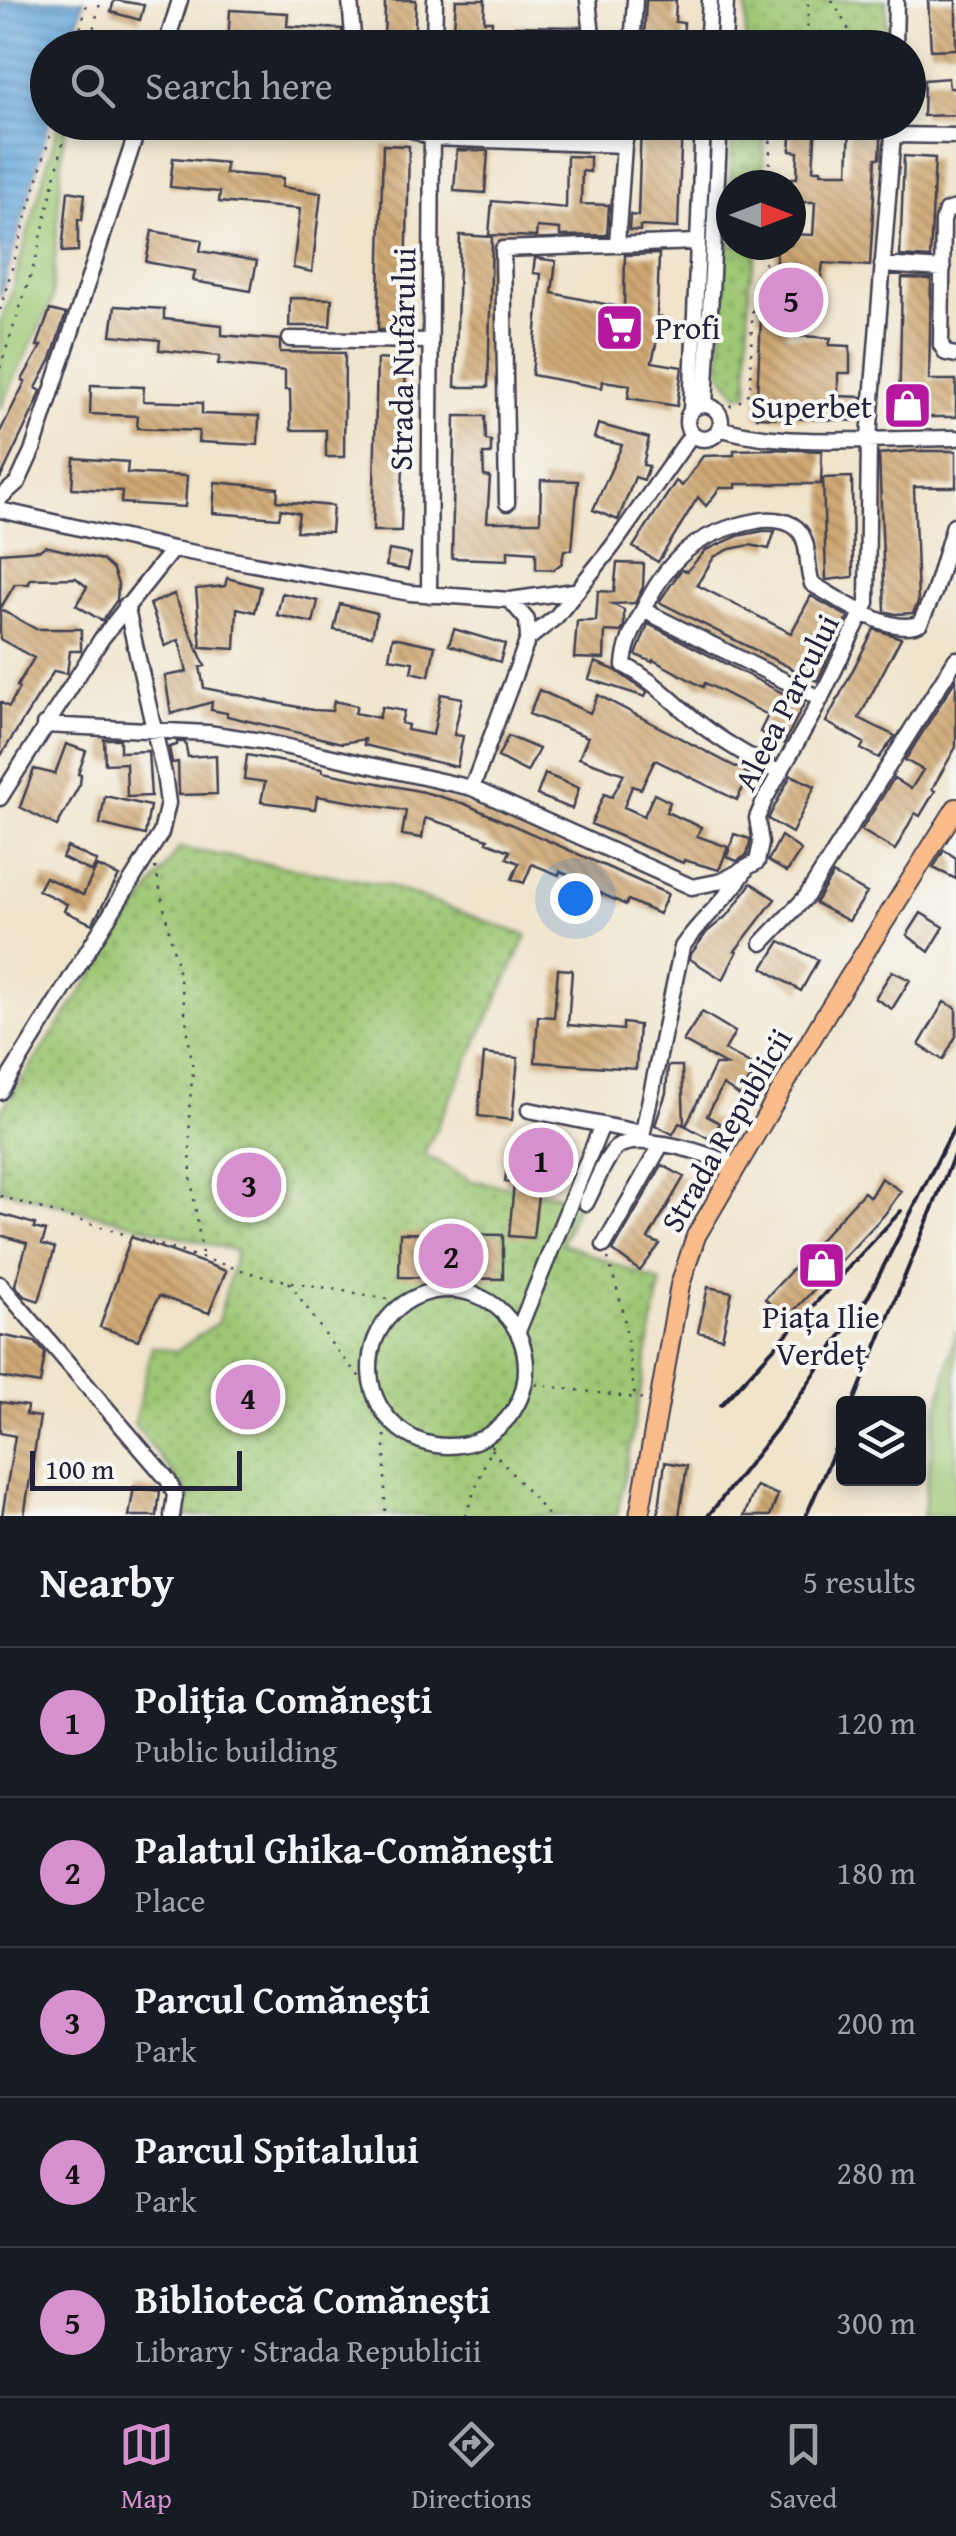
<!DOCTYPE html>
<html lang="en">
<head>
<meta charset="utf-8">
<style>
  body { margin:0; font-family:"Gentium Book Plus",serif; background:#242831; color:#f1f3f6 }
  .controls { position:absolute; right:30px; bottom:30px; display:grid; overflow:hidden; border-radius:10px; box-shadow:0 5px 15px #0003 }
  .controls button { width:90px; height:90px; display:grid; place-items:center; padding:0; border:0; border-bottom:2px solid #363941; background:#171b24; color:#f1f3f6; font:50px sans-serif }
  .compass { position:absolute; left:716px; top:170px; width:90px; height:90px; border-radius:50%; background:#171b24; box-shadow:0 5px 15px #0003; rotate:90deg }
  .scale { position:absolute; left:30px; bottom:25px; width:212px; box-sizing:border-box; padding-left:10px; border:5px solid #22223b; border-top:0; font-size:28px; line-height:35px; white-space:nowrap; color:#22223b; -webkit-text-stroke:8px #f6f6f2; paint-order:stroke }
  .you { position:absolute; left:575px; top:898px; width:35px; height:35px; margin:-25px; border:8px solid #fff; border-radius:50%; background:#1a73e8; box-shadow:0 0 0 15px #1a73e833 }
  .badge { display:grid; place-items:center; width:65px; height:65px; border-radius:50%; background:#d690ce; color:#111; font-size:32px; font-weight:700 }
  .pin { position:absolute; translate:-50% -50%; border:5px solid #fff; box-shadow:0 2px 10px #0006 }
  .list { margin:0; padding:0; list-style:none }
  h2 { display:flex; justify-content:space-between; align-items:center; height:130px; margin:0; padding:0 40px; font-size:42px }
  h2 small { font-size:32px; font-weight:400; color:#9ea1a6 }
  .list li { display:grid; grid-template-columns:65px 1fr auto; gap:30px; align-items:center; box-sizing:border-box; height:150px; padding:0 40px; border-top:2px solid #363941 }
  .list b { display:block; font-size:38px; white-space:nowrap }
  .list p { margin:0; font-size:32px; white-space:nowrap; color:#9ea1a6 }
  .list em { font-size:32px; font-style:normal; color:#9ea1a6 }
  .icon { flex:none; width:55px; height:55px; fill:none; stroke:currentColor; stroke-width:2; stroke-linecap:round; stroke-linejoin:round }
  .map { position:relative; flex:none; width:956px; height:1516px; overflow:hidden }
  .search { position:absolute; background:#171b24; box-shadow:0 5px 15px #0003; left:30px; right:30px; top:30px; height:110px; display:flex; align-items:center; gap:25px; box-sizing:border-box; padding:0 35px; border-radius:55px; color:#9ea1a6; font-size:38px }
  .sheet { height:880px; background:#171b24 }
  nav { display:flex; justify-content:space-around; align-items:center; box-sizing:border-box; height:140px; border-top:2px solid #363941; background:#171b24; font-size:28px; color:#9ea1a6 }
  nav a { display:grid; justify-items:center; gap:5px }
  nav .on { color:#d690ce }
  .map>svg:first-child { display:block }
</style>
</head>
<body>
<div class="map">
<svg width="956" height="1516" viewBox="0 0 956 1516">
  <defs>
    <pattern id="park-dots" width="8" height="8" patternUnits="userSpaceOnUse" patternTransform="scale(2.5)"><rect width="8" height="8" fill="#9ec875"/><path d="M2 2h.1M6 6h.1" fill="none" stroke="#80a261" stroke-width="1.8" stroke-linecap="round"/></pattern>
    <pattern id="water-rules" width="6" height="5" patternUnits="userSpaceOnUse" patternTransform="scale(2.5)"><rect width="6" height="5" fill="#6aaadd"/><path d="M0 2.5h6" fill="none" stroke="#578ab4"/></pattern>
    <pattern id="building-back-hatch" width="6" height="6" patternUnits="userSpaceOnUse" patternTransform="scale(2.5)"><rect width="6" height="6" fill="#cfa873"/><path d="M-1 5l2 2M0 0l6 6M5-1l2 2" fill="none" stroke="#a88860"/></pattern>
  </defs>
  <rect width="100%" height="100%" fill="#f6f6f2"/>
  <filter id="ink" filterUnits="userSpaceOnUse"><feTurbulence type="fractalNoise" baseFrequency=".01" numOctaves="2"/><feDisplacementMap in="SourceGraphic" scale="20" xChannelSelector="R" yChannelSelector="G"/><feConvolveMatrix kernelMatrix="1 2 1 2 8 2 1 2 1" color-interpolation-filters="sRGB"/></filter>
  <filter id="wash" filterUnits="userSpaceOnUse"><feTurbulence type="fractalNoise" baseFrequency=".0048" numOctaves="4" result="noise"/><feDisplacementMap in="SourceGraphic" scale="40" xChannelSelector="R" yChannelSelector="G"/><feGaussianBlur stdDeviation="2.25" result="paint"/><feColorMatrix in="noise" values="0 0 0 0 0 0 0 0 0 0 0 0 0 0 0 0 0 1.4 0 .05"/><feComposite in="paint" operator="in"/></filter>
  <g filter="url(#wash)">
    <rect width="100%" height="100%" fill="#f0e4cb"/>
    <path fill="#9ec875" stroke="#607558" stroke-width="2.5" d="M59,122L68,123L63,142L52,301L0,409V322L9,300Z
      M956,1330V1516H923L934,1426Z"/>
    <path fill="url(#park-dots)" stroke="#607558" stroke-width="2.5" d="M747,0H886L887,47H745Z
      M733,123H765L762,185H731V245H758L749,284L748,393L738,395L720,370Z
      M179,848L386,885L527,936L424,1154L472,1181L579,1198L562,1243L661,1282L617,1516H187L188,1494L134,1424L152,1347L177,1351L218,1322L236,1251L0,1189V1112Z"/>
    <path fill="url(#water-rules)" stroke="#46668c" stroke-width="2.5" d="M0,0H84L71,47L48,48V122L50,123L0,299Z"/>
    <path fill="#f0e4cb" d="M50,123H55L5,300L0,304Z"/>
    <g id="blocks">
      <path fill="url(#building-back-hatch)" d="M114,0L144,5L140,20L111,12Z
        M385,0H416L414,48H384Z
        M456,0H485L484,21H492L491,48H471V42H453Z
        M646,0H676L675,22L684,23L683,48H650V39H644Z
        M928,0H956V49L931,50Z
        M230,10L288,13L287,26L342,29L343,48H282L228,43Z
        M515,26L580,27L585,48H515Z
        M948,78L949,88H956V115L923,116L924,80Z
        M641,122H682L678,228L640,226V231L629,230L630,215L638,216Z
        M798,122H816L813,170H821V173H848L850,122H882L880,158H876L870,266L823,263L818,300L823,302L817,317L796,309L785,335L831,338L829,345L850,346V373H838V396L862,397L860,421L756,417L761,318L757,316L763,303L756,300L761,288L767,291L775,273L777,245H791V234L813,235L815,202H791V178H797L798,152L790,151L792,125L797,126Z
        M383,145L409,146L405,330H378Z
        M457,150L488,151L485,193L454,191Z
        M567,156L590,157V172L582,171L581,204L609,205L607,235L560,236V229L537,227L536,237L489,235L492,201L566,208Z
        M904,156L935,158L930,258L900,256Z
        M173,158L226,163L225,173L283,178L282,187L321,193L312,272L293,268L300,209L219,202L220,192L170,187Z
        M68,191L85,194L82,220L78,219V251L62,252Z
        M152,231L202,240L200,251L257,261L251,291L193,281L195,271L146,262Z
        M460,235L492,237L488,387H455Z
        M659,254L657,316L662,317L652,362L682,367L677,406L628,398L630,385L603,381L602,388L532,375L541,274L533,273L535,258L556,261L552,293L624,308L625,255Z
        M902,278L931,279L929,380H956V417H899Z
        M290,298L332,299L330,326H289Z
        M115,306L164,309V319L222,325V335L280,340V352L345,353L344,457H326V430H291L290,390H285V371L218,364L220,356L159,350L160,340L111,335Z
        M50,310L66,314L51,359L36,388L41,391L36,404L0,479V432L25,382L22,380L41,346H37Z
        M377,359L406,361L401,531H373Z
        M91,385L144,387L143,401L202,403V414L259,416L258,445L198,442L199,431L137,428L138,416L90,414Z
        M455,416H485L486,440L491,441V454H483L484,476L490,477L487,522H540L541,480L578,481L572,550H564L562,563L553,570L536,569V552L508,550V560L452,558Z
        M598,424L649,438L643,465L649,466L644,480L635,477L618,520L593,510L622,445L594,438Z
        M772,449L822,451L821,484H736V488H720L706,506L698,497L658,562L633,547L676,481L682,486L703,456L734,455V450Z
        M914,451H956V487H914L918,602L913,613L895,614L885,611L879,454Z
        M74,458L128,462L127,473L187,476L185,507L121,503L122,491L72,488Z
        M852,477L853,577L826,580L823,478Z
        M215,482L278,488L277,501L333,506L331,532L296,531L299,513L281,509L279,518L213,513Z
        M763,531H775L769,549L750,545L730,549L714,557L697,585L791,633L811,596L848,617L817,681L659,602L681,570L687,571L706,550L738,536Z
        M45,546L102,560L113,570L118,584L117,600L102,621L76,605L87,587L76,578L30,579L29,584H15L0,609L36,629H81V651H70L67,674L54,671L0,757V702L9,707L19,688L17,686L34,658L0,639V553L40,550Z
        M389,550L411,554L408,570L386,566Z
        M617,563L644,564L643,587L635,603L612,604L624,610V626L621,632L605,631L604,659L574,658L577,621H596L598,591L614,592Z
        M227,578L261,587L255,612L237,608L235,649L201,647L196,589L225,586Z
        M282,593L318,601L313,623L277,615Z
        M174,594L205,666L200,667L204,688L313,710L332,711L334,701L357,706L355,713L379,718L382,707L404,711L401,723L408,725L407,730L433,735L441,694L462,698L454,735L463,736L457,767L364,745L365,739L342,743L227,716V713L211,710L212,702L171,714L165,676L187,672L179,640L165,646L150,604Z
        M340,604L377,613L372,636L334,630Z
        M648,624L804,704L784,743L760,732L768,715L705,683L703,687L653,660L652,662L636,655Z
        M454,629L505,644L500,662L449,645Z
        M874,629L901,638L859,718L895,736L879,758L861,749L864,743L826,722Z
        M393,637L435,646L429,676L411,672L413,662L389,658Z
        M595,662L615,670L639,687L647,692L645,697L589,679Z
        M956,679V747L932,789L935,791L920,816L915,813L895,850L861,830L894,778L911,789L923,770L905,760Z
        M539,690L590,713L598,695L749,774L737,800L655,760L641,789L632,786L624,807L644,816L654,794L670,802L666,812L701,827L697,836L728,847L719,870L684,860L683,863L591,824L604,794L612,797L624,774L579,758L588,737L529,714Z
        M508,736L539,749L527,772L498,757Z
        M104,739H120V752L148,751L151,796L127,797L126,763L105,764Z
        M177,742H185L188,757L216,755L217,794L179,795L178,762L172,763L169,747L177,745Z
        M66,744L86,751L78,774L81,775L80,784L57,826L20,807L34,769L55,774Z
        M247,755L322,769V772L424,792L465,804L668,894L659,914L628,900L626,905L600,893L591,912L580,907L591,885L560,871L559,875L532,864L524,883L512,879L519,863L507,858L510,851L487,842L488,839L455,827L425,818L422,838L402,835L406,811L317,796L315,809L261,802L265,782L244,779Z
        M545,774L579,788L572,809L537,795Z
        M791,775L815,786L792,833L768,819Z
        M105,796L150,806L145,835L100,824Z
        M734,834L750,839V843L747,855L737,861L727,857Z
        M781,836L801,850L787,872L768,861Z
        M67,847L97,861L92,872L62,858Z
        M944,850L956,858V879L933,868Z
        M97,866L119,876L92,924L64,911L67,904L38,890L45,877L83,895Z
        M833,874L867,893L849,921L815,903Z
        M751,883L775,899L735,951L737,952L723,980L690,959L691,954L707,932L729,914Z
        M921,913L944,927L929,952L907,935Z
        M780,941L818,960L801,991L763,968Z
        M558,969L572,970L568,1025L623,1030V1023L639,1025L636,1069L535,1062L538,1016L554,1017Z
        M892,971L910,980L892,1009L875,998Z
        M944,1002L956,1008V1036L943,1060L919,1045Z
        M702,1012L735,1032L725,1050L757,1068L740,1096L723,1085L707,1116L720,1123L712,1140L686,1126L715,1065H726L683,1041Z
        M484,1054L518,1058L512,1120L478,1116Z
        M668,1066H682L684,1125L679,1123L673,1134L655,1125L666,1093Z
        M529,1131L551,1134L544,1187H539L533,1238L509,1236L514,1183L505,1182L508,1161L525,1164Z
        M662,1165L684,1177L648,1239L660,1244L640,1271L613,1251Z
        M881,1178L901,1191L885,1214L786,1319L765,1299L864,1192L870,1197Z
        M0,1214L35,1224L34,1228L46,1231L42,1244L55,1248L39,1301L24,1296L15,1285L27,1243L0,1235Z
        M400,1233L503,1235V1279L399,1277Z
        M131,1237L226,1271L209,1313L159,1296L138,1340L100,1327Z
        M708,1287L732,1292L722,1338L698,1332Z
        M0,1335L35,1342L45,1353L40,1384L0,1377Z
        M0,1402L27,1406L26,1415L40,1417L24,1516H2L15,1436L0,1433Z
        M665,1462L687,1466L679,1516H658Z
        M756,1486L778,1495L770,1516H744Z
        M134,1487L160,1491L157,1516H129Z"/>
    </g>
  </g>
  <g filter="url(#ink)">
    <use href="#blocks" fill-opacity="0" stroke="#413f51" stroke-width="2.5"/>
    <g fill="none" stroke-linecap="round" stroke-linejoin="round">
      <defs>
        <path id="minor" d="M350,0L354,48
          M588,0L592,35L597,48
          M165,48L180,0
          M434,48L435,0
          M632,48L635,0
          M707,48L710,0
          M724,48L726,0
          M895,48L896,0
          M392,122L432,138L624,145
          M893,135L956,136
          M956,208L946,211L943,221L941,345L946,353L956,355
          M617,244L624,145L629,122
          M882,265L943,269
          M290,339L429,341
          M705,405L720,122
          M687 422a17 17 0 1 1 34 0a17 17 0 1 1-34 0Z
          M691,411L703,122
          M720,428C779,448 891,438 956,438
          M0,498L18,482L33,449L140,122
          M507,503L503,249L697,242
          M0,510L173,549L410,593L510,600L574,591
          M429,595L432,122
          M643,610L821,699
          M528,639L556,617L612,547L692,434
          M44,725L208,733L261,741L472,788L692,887L722,881L757,862L761,843L757,818L765,799L814,712L867,603L869,438L894,122
          M780,773C751,758 724,743 699,723C672,702 655,681 624,665C625,647 633,630 641,614C667,559 696,532 757,521C770,518 792,520 800,532C810,545 806,569 812,584C840,599 891,637 920,623L934,593L954,525
          M472,788L528,639L527,620L510,600
          M0,798L102,638L173,549
          M762,943L806,897L956,659
          M0,1092L161,833L168,803L164,774L126,605
          M529,1110L642,1133
          M641,1141L682,947C701,919 727,900 745,871
          M586,1203C595,1187 603,1161 616,1148C636,1130 714,1155 736,1166
          M604,1245L661,1145
          M0,1284L168,1480L175,1495L172,1516
          M370 1368a78 78 0 1 1 156 0a78 78 0 1 1-156 0Z
          M518,1331L602,1125"/>
        <path id="major" d="M639,1516L680,1285L696,1236L826,1014L956,808"/>
      </defs>
      <use href="#minor" stroke="#413f51" stroke-width="19"/>
      <use href="#major" stroke="#413f51" stroke-width="22"/>
      <path stroke="#413f51" stroke-width="2.5" stroke-dasharray="2.5 8" stroke-linecap="butt" d="M832,0L859,48
        M75,48L88,0
        M88,48L101,0
        M807,48L808,0
        M769,185L771,122
        M0,310L54,122
        M0,368L36,259L68,122
        M720,411L744,399L750,392L753,286L764,275L766,245
        M155,867L182,989L193,1070L189,1111L191,1178L202,1254
        M0,1196L264,1277L406,1302
        M608,1258L623,1310L635,1398
        M289,1282L333,1346L377,1397
        M525,1383L643,1399
        M385,1414V1516
        M491,1449L549,1516
        M465,1516L498,1429"/>
      <use href="#minor" stroke="#fff" stroke-width="14"/>
      <use href="#major" stroke="#f9bc8a" stroke-width="18"/>
      <path stroke="#22223b" stroke-width="4" d="M853,1404L956,1150
        M721,1405L901,1211
        M708,1516L776,1430L869,1295L956,1124
        M806,1516L844,1428"/>
    </g>
  </g>
  <defs>
    <symbol id="supermarket-square" viewBox="-11 -11 22 22"><rect x="-9" y="-9" width="18" height="18" rx="4" fill="#b5179e" stroke="#f6f6f2"/><path d="M-6-5.5h2.5l.6 2H6L4.5 2H-2.5L-4.4-4H-6ZM-1.5 3.2a1.3 1.3 0 1 0 .1 0ZM3 3.2a1.3 1.3 0 1 0 .1 0Z" fill="#fff"/></symbol>
    <symbol id="shop-square" viewBox="-11 -11 22 22"><rect x="-9" y="-9" width="18" height="18" rx="4" fill="#b5179e" stroke="#f6f6f2"/><path d="M-5-2.5h2.3a2.7 3.5 0 0 1 5.4 0H5L5.5 6h-11ZM-1.5-2.5h3a1.5 2.3 0 0 0-3 0Z" fill="#fff"/></symbol>
  </defs>
  <g fill-rule="evenodd">
    <use href="#supermarket-square" x="592" y="300" width="55" height="55"/>
    <use href="#shop-square" x="880" y="378" width="55" height="55"/>
    <use href="#shop-square" x="794" y="1238" width="55" height="55"/>
  </g>
  <g text-anchor="middle" dominant-baseline="central" stroke-width="8" stroke-linejoin="round" paint-order="stroke">
    <g font-size="32" fill="#22223b" stroke="#f6f6f2" text-anchor="start">
      <text x="655" y="327">Profi</text>
      <text x="872" y="406" text-anchor="end">Superbet</text>
      <text x="821" y="1316" text-anchor="middle">Piața Ilie<tspan x="821" dy="37">Verdeț</tspan></text>
    </g>
    <g font-size="32" fill="#22223b" stroke="#f6f6f2">
      <text transform="translate(402 359) rotate(-89)">Strada Nufărului</text>
      <text transform="translate(786 702) rotate(-63)">Aleea Parcului</text>
      <text transform="translate(726 1130) rotate(-60)">Strada Republicii</text>
    </g>
  </g>
</svg>
<div class="controls">
<button><svg class="icon" aria-label="layers" viewBox="0 0 24 24"><path d="M12 4l9 5-9 5-9-5zM3 14l9 5 9-5"/></svg></button>
</div>
<svg class="compass" viewBox="-18 -18 36 36"><path d="M0-13l5 13h-10z" fill="#e53935"/><path d="M0 13l5-13h-10z" fill="#9ea1a6"/></svg>
<div class="scale">100 m</div>
<div class="you"></div>
<div class="pin badge" style="left:541px;top:1160px">1</div>
<div class="pin badge" style="left:451px;top:1256px">2</div>
<div class="pin badge" style="left:249px;top:1185px">3</div>
<div class="pin badge" style="left:248px;top:1397px">4</div>
<div class="pin badge" style="left:791px;top:300px">5</div>
<div class="search"><svg class="icon" aria-label="search" viewBox="0 0 24 24"><circle cx="10" cy="10" r="6"/><path d="M15 15l6 6"/></svg>Search here</div>
</div>
<section class="sheet">
<h2>Nearby<small>5 results</small></h2>
<ul class="list">
<li><span class="badge">1</span><div><b>Poliția Comănești</b><p>Public building</p></div><em>120 m</em></li>
<li><span class="badge">2</span><div><b>Palatul Ghika-Comănești</b><p>Place</p></div><em>180 m</em></li>
<li><span class="badge">3</span><div><b>Parcul Comănești</b><p>Park</p></div><em>200 m</em></li>
<li><span class="badge">4</span><div><b>Parcul Spitalului</b><p>Park</p></div><em>280 m</em></li>
<li><span class="badge">5</span><div><b>Bibliotecă Comănești</b><p>Library · Strada Republicii</p></div><em>300 m</em></li>
</ul>
</section>
<nav>
<a class="on"><svg class="icon" aria-label="map" viewBox="0 0 24 24"><path d="M3 6l6-2 6 2 6-2v14l-6 2-6-2-6 2zM9 4v14M15 6v14"/></svg>Map</a>
<a><svg class="icon" aria-label="directions" viewBox="0 0 24 24"><path d="M12 3l9 9-9 9-9-9zM9 14v-3h6M13 9l2 2-2 2"/></svg>Directions</a>
<a><svg class="icon" aria-label="saved" viewBox="0 0 24 24"><path d="M7 4h10v16l-5-4-5 4z"/></svg>Saved</a>
</nav>
</body>
</html>
